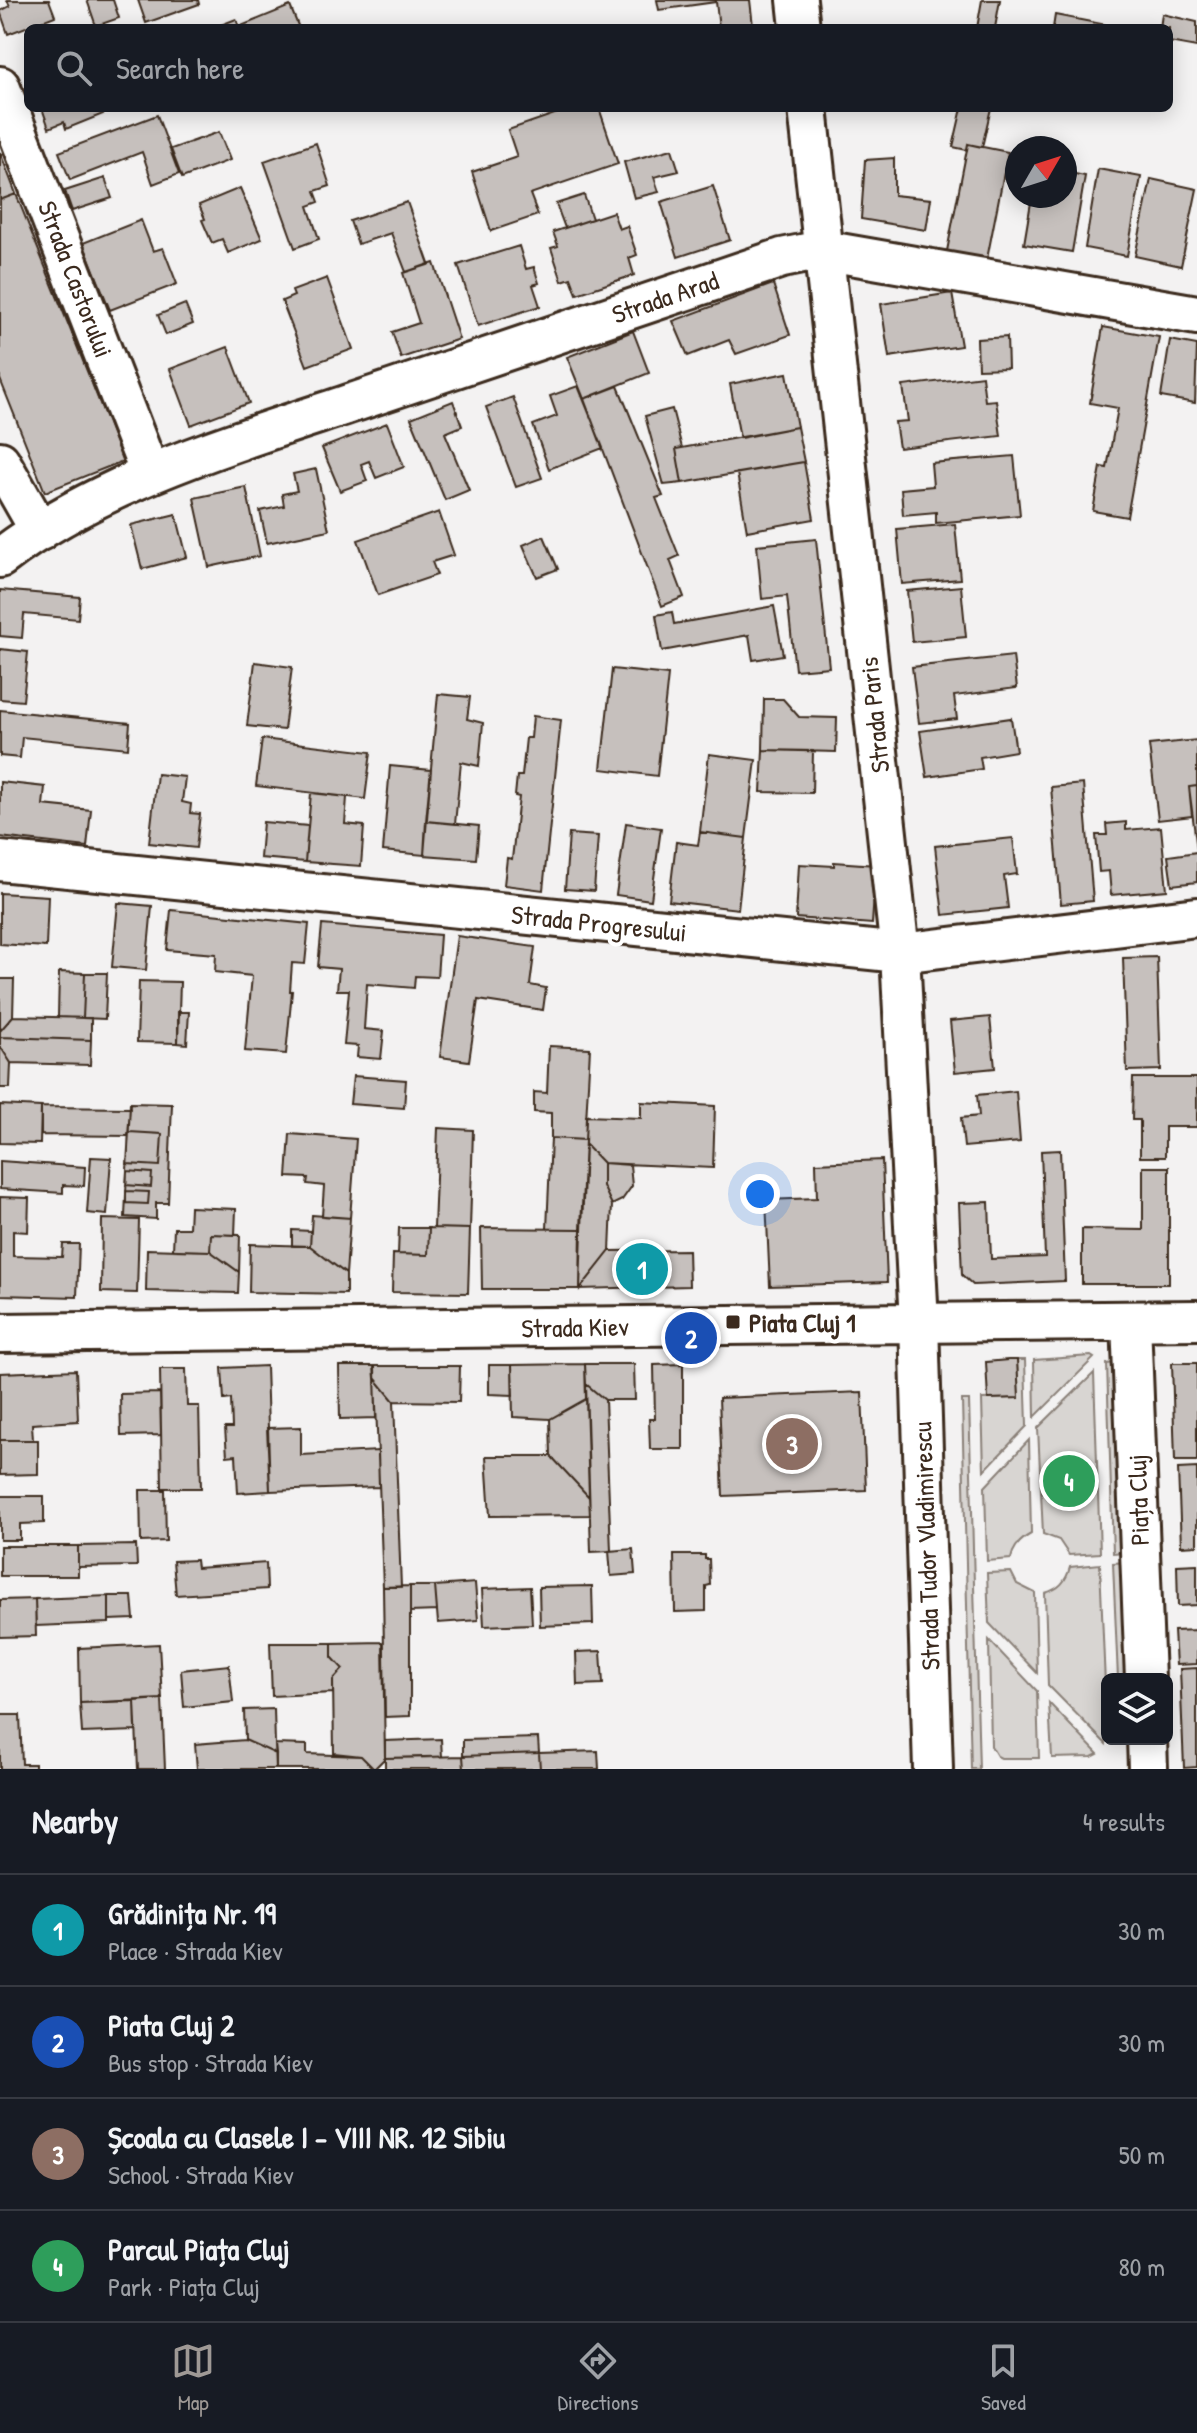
<!DOCTYPE html>
<html lang="en">
<head>
<meta charset="utf-8">
<style>
  body { margin:0; font-family:"Patrick Hand",sans-serif; background:#20242c; color:#f1f3f6 }
  .controls { position:absolute; right:24px; bottom:24px; display:grid; overflow:hidden; border-radius:12px; box-shadow:0 4px 20px #0003 }
  .controls button { width:72px; height:72px; display:grid; place-items:center; padding:0; border:0; border-bottom:2px solid #363941; background:#171b24; color:#f1f3f6; font:40px sans-serif }
  .compass { position:absolute; left:1005px; top:136px; width:72px; height:72px; border-radius:50%; background:#171b24; box-shadow:0 4px 20px #0003; rotate:51deg }
  .you { position:absolute; left:760px; top:1194px; width:28px; height:28px; margin:-20px; border:6px solid #fff; border-radius:50%; background:#1a73e8; box-shadow:0 0 0 12px #1a73e833 }
  .badge { display:grid; place-items:center; width:52px; height:52px; border-radius:50%; background:#9f9995; color:#fff; font-size:26px; font-weight:700 }
  .pin { position:absolute; translate:-50% -50%; border:4px solid #fff; box-shadow:0 2px 8px #0006 }
  .list { margin:0; padding:0; list-style:none }
  h2 { display:flex; justify-content:space-between; align-items:center; height:104px; margin:0; padding:0 32px; font-size:34px }
  h2 small { font-size:26px; font-weight:400; color:#9ea1a6 }
  .list li { display:grid; grid-template-columns:52px 1fr auto; gap:24px; align-items:center; box-sizing:border-box; height:112px; padding:0 32px; border-top:2px solid #363941 }
  .list b { display:block; font-size:30px; white-space:nowrap }
  .list p { margin:0; font-size:26px; white-space:nowrap; color:#9ea1a6 }
  .list em { font-size:26px; font-style:normal; color:#9ea1a6 }
  .icon { flex:none; width:44px; height:44px; fill:none; stroke:currentColor; stroke-width:2; stroke-linecap:round; stroke-linejoin:round }
  .map { position:relative; flex:none; width:1197px; height:1769px; overflow:hidden }
  .search { position:absolute; background:#171b24; box-shadow:0 4px 20px #0003; left:24px; right:24px; top:24px; height:88px; display:flex; align-items:center; gap:20px; box-sizing:border-box; padding:0 28px; border-radius:12px; color:#9ea1a6; font-size:30px }
  .sheet { height:552px; background:#171b24 }
  nav { display:flex; justify-content:space-around; align-items:center; box-sizing:border-box; height:112px; border-top:2px solid #363941; background:#171b24; font-size:22px; color:#9ea1a6 }
  nav a { display:grid; justify-items:center; gap:4px }
  nav .on { color:#9f9995 }
  .map>svg:first-child { display:block }
</style>
</head>
<body>
<div class="map">
<svg width="1197" height="1769" viewBox="0 0 1197 1769">
  <rect width="100%" height="100%" fill="#f3f2f2"/>
  <filter id="ink" filterUnits="userSpaceOnUse"><feTurbulence type="fractalNoise" baseFrequency=".0125" numOctaves="2"/><feDisplacementMap in="SourceGraphic" scale="16" xChannelSelector="R" yChannelSelector="G"/><feConvolveMatrix kernelMatrix="1 2 1 2 8 2 1 2 1" color-interpolation-filters="sRGB"/></filter>
  <g filter="url(#ink)">
    <path fill="#d8d5d2" stroke="#8a8078" stroke-width="2" d="M1091,1356L1094,1358L1035,1417L1034,1360Z
      M1017,1360H1025L1027,1426L984,1471L982,1399L1019,1398Z
      M1115,1363L1125,1552L1113,1553L1107,1364Z
      M1094,1373L1100,1553L1069,1555L1059,1540L1043,1534L1038,1428Z
      M962,1400H969L979,1769H971Z
      M1029,1440L1031,1534C1020,1540 1013,1547 1011,1559L987,1561L985,1487Z
      M1126,1562L1131,1679H1118L1113,1563Z
      M1100,1564L1107,1733L1106,1744L1048,1685L1045,1593C1059,1589 1066,1582 1070,1567Z
      M1011,1572L1017,1584L1035,1593L1037,1673L989,1623L987,1573Z
      M989,1640L1037,1691L1039,1758H1001L997,1756L991,1746Z
      M1049,1703L1098,1754L1092,1757L1052,1758Z"/>
    <path fill="#c6c0bd" stroke="#3b2a1e" stroke-width="2" d="M7,0H49L55,16L8,34L0,11L10,6Z
      M87,0H113L119,18L96,26Z
      M138,0H198L199,4L146,23Z
      M657,0H750L753,26L719,28L716,2L659,10Z
      M982,0H1000L995,28H977Z
      M290,6L299,28H213L236,19L239,27Z
      M1162,14L1197,22V47L1169,42V28H1160Z
      M1055,15L1112,26V28H1053Z
      M42,108H100L103,114L66,129L64,122L49,128Z
      M572,108H599L618,164L530,194L538,215L491,231L472,172L517,157L508,130Z
      M962,108H991L982,147L968,144L967,150L953,147Z
      M157,115L179,174L153,184L142,152L70,180L59,152Z
      M219,132L230,160L182,178L171,149Z
      M316,143L330,186L315,191L319,202L308,206L319,239L295,248L264,161Z
      M968,144L1008,152L987,259L947,251Z
      M672,149L679,171L654,177L659,192L634,198L624,162Z
      M0,152L16,194L0,200Z
      M894,158V195L931,199L926,230L861,219L865,160Z
      M1098,169L1141,177L1127,256L1085,248Z
      M1065,172L1085,176L1072,252L1024,244L1032,196H1065Z
      M105,178L112,198L72,211L65,191Z
      M1151,179L1197,189L1181,266L1135,256Z
      M713,186L730,240L678,257L661,202Z
      M240,188L262,239L228,253L222,239L212,243L202,220L205,219L199,205Z
      M16,194L123,461L45,492L0,379V200Z
      M584,195L592,219L565,228L556,204Z
      M407,202L429,264L406,272L391,233L358,244L350,221Z
      M613,212L619,229L627,226L637,255L629,258L634,275L577,294L571,278L562,281L551,248L558,246L553,232Z
      M141,220L153,251L163,248L177,284L110,310L83,243Z
      M519,246L526,269L534,267L539,283L533,285L540,306L478,326L458,265Z
      M434,263L459,339L401,358L392,332L419,323L403,273Z
      M327,278L353,349L307,366L282,301L294,296L292,291Z
      M773,284L790,335L736,354L729,340L688,356L673,321Z
      M952,293L961,346L889,357L881,304Z
      M185,304L193,324L166,335L158,315Z
      M1103,327L1159,337L1127,517L1093,511L1101,467L1107,468L1118,408L1090,403Z
      M633,331L649,373L584,399L567,357Z
      M1007,337L1008,368L978,369L977,339Z
      M1170,340L1197,345L1195,403L1161,397Z
      M228,347L249,403L191,425L170,369Z
      M787,373L797,427L740,438L730,384Z
      M982,376L985,401L996,400L1001,436L899,448L895,422L908,421L903,386Z
      M578,386L603,448L549,469L533,425L557,416L550,396Z
      M618,386L663,496L656,498L679,556L670,560L684,597L662,606L584,399Z
      M513,397L542,478L516,487L486,407Z
      M453,401L462,426L445,433L469,490L445,500L411,418Z
      M672,409L682,448L676,449L682,483L664,485L645,416Z
      M387,423L404,467L376,478L369,461L361,464L367,481L340,491L322,448Z
      M797,427L804,462L682,483L676,449Z
      M1014,456L1020,515L936,523V512L903,515L901,489L933,486L931,463Z
      M804,462L814,519L747,531L737,473Z
      M316,469L329,530L267,543L260,511L284,506L282,494L297,491L293,474Z
      M246,487L260,556L209,567L194,498Z
      M439,512L454,555L432,562L437,575L378,595L358,540Z
      M176,514L187,557L142,569L131,525Z
      M955,524L960,579L902,584L897,529Z
      M544,536L558,569L537,577L523,545Z
      M816,539L829,667L795,670L787,596L762,599L757,545Z
      M961,586L966,637L912,642L907,591Z
      M0,590L80,597L78,619L24,614L22,638L0,636Z
      M774,606L783,655L753,660L749,635L662,651L656,615L672,612L674,624Z
      M0,649L28,652L23,701L0,699Z
      M1013,656L1017,688L954,696L957,719L919,723L912,667Z
      M255,662L292,667L284,730L247,726Z
      M612,669L668,675L657,776L601,769Z
      M438,694L470,697L467,719L483,723L479,766L461,762L455,824L426,821Z
      M764,699H783L799,717L837,718L836,752L763,750Z
      M0,710L130,723L128,748L22,737L20,758L0,756Z
      M533,716L561,720L543,890L504,885L507,858L512,859L519,797L515,796L517,776H522L526,738H531Z
      M1011,718L1016,751L980,757L982,769L927,777L920,731Z
      M262,739L371,752L365,799L256,786Z
      M1197,740V786L1189,787L1192,816L1158,820L1149,745Z
      M763,750L813,751L812,793L761,792Z
      M709,754L756,760L746,838L700,832Z
      M390,766L431,770L424,855L383,851Z
      M157,774L185,777L182,802L191,804L190,813L200,814L196,848L149,843Z
      M0,782L45,787L43,805L91,810L87,847L0,837Z
      M1083,784L1093,901L1061,904L1051,787Z
      M1197,786V850L1189,787Z
      M311,793L347,797L345,824L364,826L361,866L305,862Z
      M426,821L479,826L476,859L424,855Z
      M263,822L308,826L305,862L260,858Z
      M1126,822V830L1161,827L1167,890L1111,895L1109,871L1099,872L1096,835H1107L1106,824Z
      M626,823L661,828L651,900L616,895Z
      M700,832L746,838L738,909L669,901L676,842L698,845Z
      M569,834L598,836L594,891L565,889Z
      M1013,838L1017,874L1004,876L1008,908L943,915L935,846Z
      M1197,852V882L1172,885L1168,856Z
      M834,862L876,865L872,924L796,918L799,864L834,866Z
      M0,893L48,896L46,947L0,944Z
      M118,903L152,906L146,970L112,967Z
      M171,910L309,924L305,964L292,963L290,991H292L286,1054L245,1051L252,976L215,972L216,954L167,950Z
      M322,925L440,935L437,977L415,976L414,988L367,984L364,1029L384,1031L381,1059L357,1057L358,1046L344,1045L349,990H337L339,969L318,967Z
      M457,936L535,947L530,985L546,988L543,1010L478,1000L469,1061L440,1057Z
      M1157,957L1161,1070L1127,1071L1123,958Z
      M59,972L85,973L83,1018L58,1017Z
      M85,973H107L105,1019L83,1018Z
      M0,979H14L13,1016L0,1031Z
      M139,981L180,982L178,1043L137,1042Z
      M178,1012H189L187,1044L178,1043Z
      M13,1016L91,1018V1040L0,1037V1031Z
      M990,1017L995,1068L955,1072L950,1021Z
      M0,1037L91,1040L90,1065L11,1063L0,1046Z
      M0,1046L11,1063L10,1088H0Z
      M549,1046L590,1048L585,1140L551,1138V1113L534,1112V1092L547,1093Z
      M353,1076L406,1080L404,1108L350,1104Z
      M1133,1078H1197V1127H1165V1157H1140V1120H1132Z
      M1016,1091L1020,1142L964,1147L961,1118L979,1116L977,1095Z
      M641,1102L715,1106L713,1168L603,1163L585,1144L586,1116L641,1118Z
      M130,1103L172,1104L168,1203H156V1219L125,1217Z
      M0,1105L41,1107L40,1144L0,1143Z
      M41,1107L130,1108L128,1136L41,1135Z
      M438,1128L473,1130L470,1229L434,1228Z
      M129,1132L162,1134L160,1166L127,1164Z
      M290,1134L356,1139L350,1218L322,1216L324,1186L307,1184L308,1178L287,1177Z
      M551,1138L585,1140L581,1229H547Z
      M585,1144L603,1163V1186L612,1205L610,1251L580,1289Z
      M1060,1150L1065,1281L973,1285L962,1275L959,1203L989,1202L991,1259L1045,1257L1041,1151Z
      M91,1157L111,1158L107,1215L87,1213Z
      M882,1160L887,1282L770,1286L766,1200L817,1198L816,1163Z
      M0,1161L85,1167L84,1186L63,1185V1193L0,1189Z
      M603,1163L630,1165L632,1186L622,1200L612,1205L603,1186Z
      M1143,1167H1169V1284H1082V1229L1143,1230Z
      M127,1171L152,1173L151,1187L126,1185Z
      M126,1191L149,1192L148,1204L126,1203Z
      M0,1197L29,1198L28,1232L13,1231V1256L62,1257L63,1244H79L77,1297L0,1295Z
      M190,1207L236,1209L235,1235L211,1234L210,1251L173,1250L174,1228H189Z
      M312,1215L350,1218L346,1274L310,1246Z
      M102,1219L139,1220L137,1293L101,1292Z
      M399,1228H429L428,1255L398,1254Z
      M429,1228L470,1229L468,1293L392,1292L393,1254L428,1255Z
      M481,1228L581,1229L580,1289H482Z
      M292,1230L311,1231L310,1246H292Z
      M211,1234L240,1235L239,1272L210,1251Z
      M250,1244L310,1246L346,1274V1294L249,1292Z
      M147,1249L210,1251L239,1272L238,1293L146,1291Z
      M688,1250L689,1286L580,1289L610,1251Z
      M1008,1360H1017L1019,1398L988,1399L986,1362Z
      M1172,1363H1197V1461H1175Z
      M585,1364L586,1399L550,1419L513,1417L512,1365Z
      M585,1364H634L635,1400H605L586,1384Z
      M683,1364V1449H650L649,1419H655L654,1365Z
      M489,1365H512L513,1395L489,1394Z
      M266,1366L270,1491L238,1493L236,1455L227,1456L225,1428H232L231,1399L224,1400L222,1368Z
      M339,1366H375L376,1418L340,1419Z
      M374,1366H460L459,1402L394,1401L375,1378Z
      M160,1369H186L187,1406H199L201,1488H162Z
      M76,1370L78,1421L32,1424L33,1440H0V1373Z
      M375,1378L394,1401L401,1587H383Z
      M586,1384L605,1400L611,1551L591,1552Z
      M862,1392L866,1490L723,1496L719,1398Z
      M160,1393L161,1435L121,1436L120,1394Z
      M586,1399L589,1497L551,1456L550,1419Z
      M301,1427V1455L378,1451L379,1487L270,1491L267,1428Z
      M0,1440H38V1474L0,1475Z
      M486,1456H551L589,1497L590,1515L490,1516Z
      M1197,1468V1545L1181,1546L1178,1469Z
      M140,1490H165L166,1541L141,1542Z
      M0,1496H44V1523L20,1524V1540H0Z
      M136,1545L137,1566L78,1567V1546Z
      M0,1546H78V1576H0Z
      M633,1549L635,1574L611,1576L609,1551Z
      M674,1555H705V1559H709L710,1585L706,1586V1611L675,1612Z
      M196,1560L197,1568L266,1563L267,1589L176,1595L173,1561Z
      M1197,1564V1605L1178,1606L1177,1565Z
      M475,1583L478,1620L438,1623L435,1586Z
      M410,1586V1716L385,1717L383,1587Z
      M410,1586H435L437,1611L410,1612Z
      M592,1586L593,1624L540,1626L539,1587Z
      M530,1587L532,1624L484,1626L482,1589Z
      M109,1596V1623L36,1626L35,1599Z
      M109,1596H132L134,1619L109,1620Z
      M35,1599L36,1636L0,1637V1600Z
      M1197,1630V1664L1176,1665L1174,1631Z
      M383,1642L385,1758L374,1769L361,1756L334,1753L333,1680L343,1669L332,1657V1643Z
      M270,1643H332V1657L343,1669L333,1680V1693L272,1696Z
      M159,1644L162,1699L80,1703L79,1648Z
      M601,1651L603,1684L577,1685L576,1652Z
      M229,1665L233,1702L184,1707L181,1670Z
      M1197,1668V1767L1184,1768L1180,1669Z
      M162,1699L165,1769H138L135,1701Z
      M135,1701L136,1731L82,1733L80,1703Z
      M274,1709L275,1744L276,1754L245,1740L244,1710Z
      M0,1715H20L22,1764H35V1769H0Z
      M538,1738L539,1753L463,1756V1740Z
      M441,1739L442,1757L385,1758V1741Z
      M245,1740L276,1754V1769H197L195,1744Z
      M275,1744L307,1745V1754L361,1756L374,1769H276Z
      M598,1751L599,1769H540L539,1753Z
      M539,1753L540,1769H464L463,1756Z
      M463,1756L464,1769H385V1758Z"/>
    <g fill="none" stroke-linecap="round" stroke-linejoin="round">
      <defs>
        <path id="minor" d="M797,0L800,28
          M0,86L150,474
          M808,108L900,953L919,1323L933,1769
          M0,461L40,531
          M0,558C101,480 241,440 361,400C501,353 641,305 782,258L822,250L1197,315
          M0,861L900,953L1197,917
          M1131,1321L1145,1679
          M0,1333L1197,1320
          M1147,1739L1148,1769"/>
      </defs>
      <use href="#minor" stroke="#3b2a1e" stroke-width="44"/>
      <use href="#minor" stroke="#fff" stroke-width="38"/>
    </g>
  </g>
  <rect fill="#3b2a1e" stroke="#fff" stroke-width="3" x="725" y="1314" width="16" height="16" rx="4"/>
  <g text-anchor="middle" dominant-baseline="central" stroke-width="8" stroke-linejoin="round" paint-order="stroke">
    <g font-size="26" fill="#3b2a1e" stroke="#fff">
      <text transform="translate(76 279) rotate(69)">Strada Castorului</text>
      <text transform="translate(665 297) rotate(-19)">Strada Arad</text>
      <text transform="translate(874 715) rotate(-96)">Strada Paris</text>
      <text transform="translate(599 923) rotate(6)">Strada Progresului</text>
      <text transform="translate(575 1327) rotate(-1)">Strada Kiev</text>
      <text transform="translate(1138 1500) rotate(-92)">Piața Cluj</text>
      <text transform="translate(926 1546) rotate(-92)">Strada Tudor Vladimirescu</text>
    </g>
    <g font-size="26" font-weight="bold" fill="#3b2a1e" stroke="#fff" text-anchor="start">
      <text x="749" y="1322">Piata Cluj 1</text>
    </g>
  </g>
</svg>
<div class="controls">
<button><svg class="icon" aria-label="layers" viewBox="0 0 24 24"><path d="M12 4l9 5-9 5-9-5zM3 14l9 5 9-5"/></svg></button>
</div>
<svg class="compass" viewBox="-18 -18 36 36"><path d="M0-13l5 13h-10z" fill="#e53935"/><path d="M0 13l5-13h-10z" fill="#9ea1a6"/></svg>
<div class="you"></div>
<div class="pin badge" style="left:642px;top:1269px;background:#0f9aa8">1</div>
<div class="pin badge" style="left:691px;top:1338px;background:#1a4fb4">2</div>
<div class="pin badge" style="left:792px;top:1444px;background:#8d6e63">3</div>
<div class="pin badge" style="left:1069px;top:1481px;background:#2e9e5b">4</div>
<div class="search"><svg class="icon" aria-label="search" viewBox="0 0 24 24"><circle cx="10" cy="10" r="6"/><path d="M15 15l6 6"/></svg>Search here</div>
</div>
<section class="sheet">
<h2>Nearby<small>4 results</small></h2>
<ul class="list">
<li><span class="badge" style="background:#0f9aa8">1</span><div><b>Grădinița Nr. 19</b><p>Place · Strada Kiev</p></div><em>30 m</em></li>
<li><span class="badge" style="background:#1a4fb4">2</span><div><b>Piata Cluj 2</b><p>Bus stop · Strada Kiev</p></div><em>30 m</em></li>
<li><span class="badge" style="background:#8d6e63">3</span><div><b>Școala cu Clasele I - VIII NR. 12 Sibiu</b><p>School · Strada Kiev</p></div><em>50 m</em></li>
<li><span class="badge" style="background:#2e9e5b">4</span><div><b>Parcul Piața Cluj</b><p>Park · Piața Cluj</p></div><em>80 m</em></li>
</ul>
</section>
<nav>
<a class="on"><svg class="icon" aria-label="map" viewBox="0 0 24 24"><path d="M3 6l6-2 6 2 6-2v14l-6 2-6-2-6 2zM9 4v14M15 6v14"/></svg>Map</a>
<a><svg class="icon" aria-label="directions" viewBox="0 0 24 24"><path d="M12 3l9 9-9 9-9-9zM9 14v-3h6M13 9l2 2-2 2"/></svg>Directions</a>
<a><svg class="icon" aria-label="saved" viewBox="0 0 24 24"><path d="M7 4h10v16l-5-4-5 4z"/></svg>Saved</a>
</nav>
</body>
</html>
